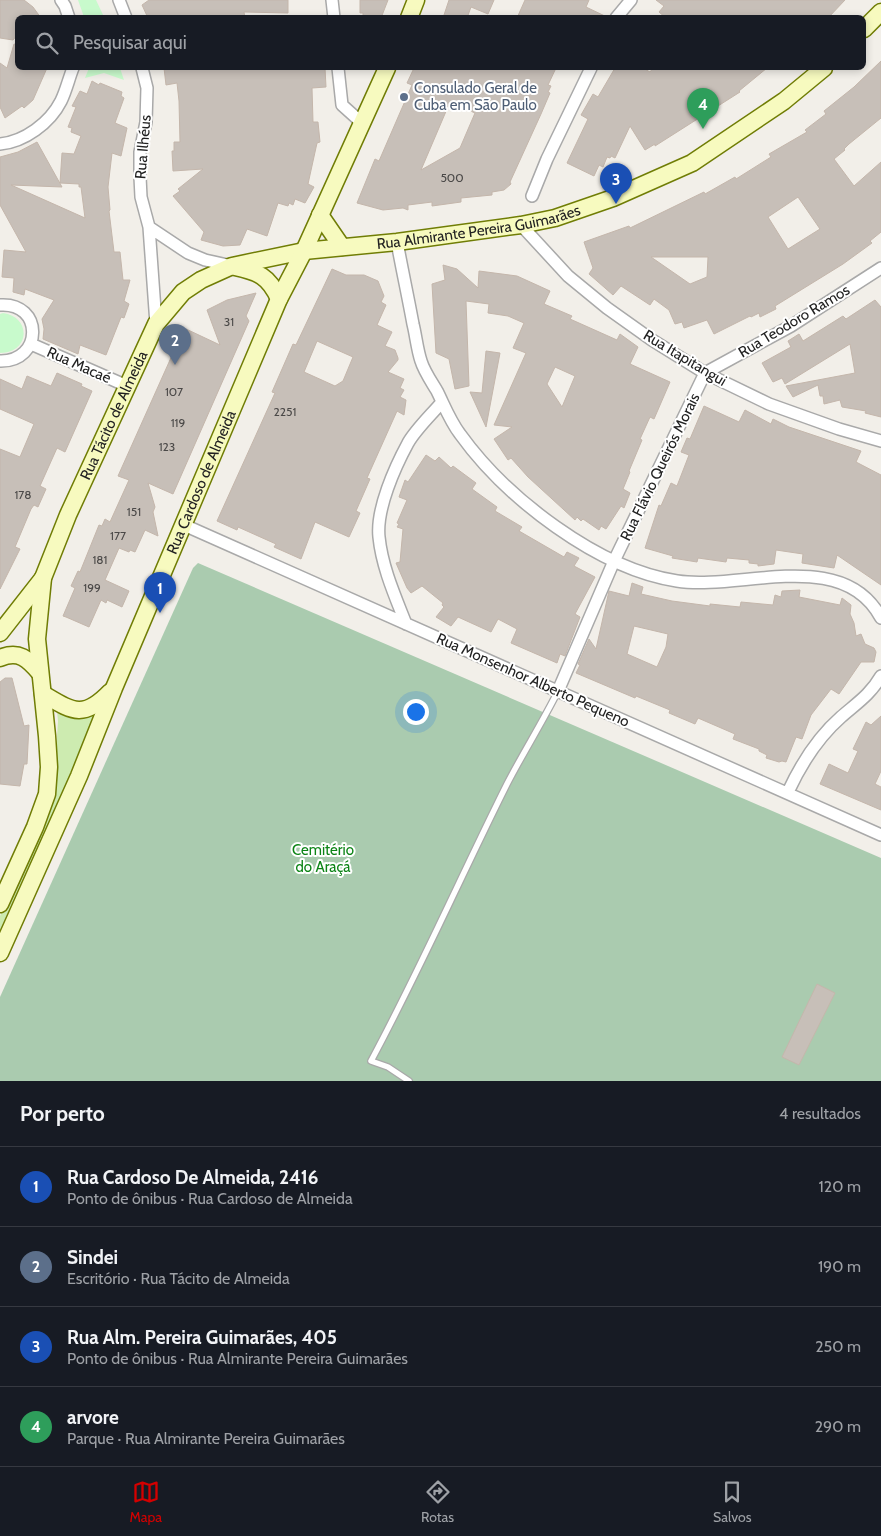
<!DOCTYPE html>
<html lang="pt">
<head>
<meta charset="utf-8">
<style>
  body { margin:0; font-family:Cabin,sans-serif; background:#20242c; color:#f1f3f6 }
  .you { position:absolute; left:415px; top:711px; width:18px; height:18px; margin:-12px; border:4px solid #fff; border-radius:50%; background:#1a73e8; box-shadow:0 0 0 8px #1a73e833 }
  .badge { display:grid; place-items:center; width:32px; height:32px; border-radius:50%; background:#d40000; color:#fff; font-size:16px; font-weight:700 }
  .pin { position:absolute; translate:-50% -41px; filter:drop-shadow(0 1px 2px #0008) }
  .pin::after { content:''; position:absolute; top:26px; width:18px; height:15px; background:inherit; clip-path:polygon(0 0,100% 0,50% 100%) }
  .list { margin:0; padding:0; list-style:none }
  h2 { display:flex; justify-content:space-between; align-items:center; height:65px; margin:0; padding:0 20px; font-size:21px }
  h2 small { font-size:16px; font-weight:400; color:#9ea1a6 }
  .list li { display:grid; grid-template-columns:32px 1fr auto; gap:15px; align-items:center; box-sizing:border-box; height:80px; padding:0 20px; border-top:1px solid #363941 }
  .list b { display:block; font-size:19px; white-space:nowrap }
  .list p { margin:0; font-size:16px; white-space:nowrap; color:#9ea1a6 }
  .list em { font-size:16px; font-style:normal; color:#9ea1a6 }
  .icon { flex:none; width:28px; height:28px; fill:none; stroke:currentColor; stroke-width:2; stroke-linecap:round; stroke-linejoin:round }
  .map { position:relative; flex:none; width:881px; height:1081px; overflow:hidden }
  .search { position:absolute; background:#171b24; box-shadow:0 2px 8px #0003; left:15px; right:15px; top:15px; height:55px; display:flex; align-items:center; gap:12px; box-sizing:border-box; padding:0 18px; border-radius:8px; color:#9ea1a6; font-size:19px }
  .sheet { height:385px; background:#171b24 }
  nav { display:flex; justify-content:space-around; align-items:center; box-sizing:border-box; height:70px; border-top:1px solid #363941; background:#171b24; font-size:14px; color:#9ea1a6 }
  nav a { display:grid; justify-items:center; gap:2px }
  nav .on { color:#d40000 }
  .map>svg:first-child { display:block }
</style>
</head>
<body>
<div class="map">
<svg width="881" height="1081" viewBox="0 0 881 1081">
  <rect width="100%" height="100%" fill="#f2efe9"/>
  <path fill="#cdebb0" d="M56,702L102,704L0,931V916L53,798L58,721Z"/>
  <path fill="#aacbaf" d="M198,563L881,858V1081H0V997L193,568Z"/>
  <path fill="#c8facc" d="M78,0H96L104,17H84Z
    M89,68H120L124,80L104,73L85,78Z
    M3,313C32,317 30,353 0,353V314Z"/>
  <path fill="#c7bfb8" stroke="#c4b6ab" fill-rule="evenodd" d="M0,0H24L33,7L41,18H18V34L13,40L0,38Z
    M149,0H288V13L244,12L245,18H148L142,5Z
    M360,0H388L381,18H363V13H360Z
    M449,0H494L488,14L471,7L467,18H443Z
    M525,0H589L586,7L609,18H517Z
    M656,0H845L828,18H666L659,12L664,6Z
    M14,44L18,45V68H47L33,100L24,108L22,106L5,118L0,107V63L7,68Z
    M881,61V118L849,144L844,149L845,150L834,159L854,186L881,162V232L870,241L872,243L843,264L775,306L776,309L760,317L759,313L751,317L750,316L714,334L707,320L684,328L682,322L675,324L669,310L654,299L650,305L621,286L613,295L589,274L593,268L584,242L629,226L630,228L704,192L705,194L735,177L736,179L771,157L769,154L807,132L805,130L826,114L824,111L854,87ZM798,197L820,229L788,249L768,217ZM651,257H708L707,277L690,284Z
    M164,68H325L326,87L312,88L313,122H318L320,142L317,143L308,184L314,187L305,203L295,199L293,205L289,203L288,206L278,203L267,236L247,229L240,245L223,246L201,240L204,232L173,196L180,191L178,189L203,169L173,171L172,151H174V142H180L179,101L177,83L166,85Z
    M414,68H556L548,85L551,86L548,92L550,93L541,114L510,182L511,184L504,190L492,192V195L461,198V202L432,206V202L408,205V210L403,208L383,210L357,203L375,159L379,161L412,85L407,83ZM450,102L475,113L460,148L421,170Z
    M615,68H643L650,72L653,68H767L739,91L740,92L655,146V144L645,150L630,126L615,158L611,156L610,158L607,157L603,167L599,165L594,176L567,163L588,119L581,115L593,94L598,97Z
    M92,81L99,85L100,83L122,92L121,96L124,98L115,123L127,128L121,156L112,153L108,187L110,210L109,211L114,252H120L123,280H130L124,301L129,304L124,318L121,317L106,355L80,345L78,354L43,339L44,329L42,319L54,300L25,289L24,295L13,292L14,278L2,277L4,250L26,252L0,205V157L18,152L37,142L62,187L11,185L85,218L81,187H79V184L60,183L62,153L74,154L81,136L71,132L72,128L68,127L76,107L72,106L80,91L87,94Z
    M443,265L457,269L478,288L479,271L517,276L550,291L544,304L572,316L570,319L617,340L620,334L638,347L630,364L670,382L654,419L650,417L640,439L642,440L629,471L630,472L623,489L630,493L624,508L621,506L606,529L601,526L599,530L583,519L581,521L577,517L575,520L528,477L511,458L508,460L494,439L512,427L494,425L526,353L513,348L524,323L508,316L488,313L489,304L466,301L469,386L455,389L449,359L436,353L432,284L445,280ZM555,367L575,376L562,407L547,384Z
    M332,269L346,275H364L378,281L384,296L381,302L386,305L377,325L392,332L385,346L395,350L398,358V360L388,372L404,379L400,388L404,390L400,397L406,400L404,415L397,411L367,478L370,479L356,511L360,513L349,537L315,522L301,559L274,547L276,544L238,527L237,530L217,521L275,393L272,392L293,344L296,345ZM317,341L353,357L343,381L335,386L304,372Z
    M256,293L246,316L249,321L173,494L148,483L155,507L153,512L158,536L145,530L135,552L130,550L129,552L119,548L105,580L129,591L122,607L107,600L106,603L101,600L89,627L66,617L63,616L75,588L71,586L78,571L80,572L99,525L102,526L105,519L110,522L129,480L118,476L174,351L175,352L186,329L220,345L207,310L227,300Z
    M875,300L881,307V417L865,413L866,411L842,407L840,400L824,404L823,396H820L818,385L793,397L786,386L855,373L850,344L785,384L782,378L773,382L762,363L791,347L788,341L799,334L803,341L843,316L846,319Z
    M486,351L500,353L486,427L470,392L482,393Z
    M57,373L82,384L81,386L92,391L65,452L57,448L40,486L46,489L38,507L34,505L31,509L15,547L20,549L0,589V449L20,457L34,424L0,409V379L22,389L27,376L51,386Z
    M704,406L739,422L745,410L771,424L773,419L789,427L861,451L856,462L881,475V585L837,555L834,568L802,563L803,554L776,550L774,564L758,566V564L749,563V560L727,558L726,562L698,558L697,562L672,558L673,556L645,548L659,505L661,506L671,483L677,486L689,455L681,452L687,438L690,439Z
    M426,455L435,461L439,457L451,468L453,466L476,483L472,489L497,507L495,511L522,527L519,531L564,557L567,552L579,558L574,566L595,577L575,614L580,617L565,656L560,654L557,663L511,643L517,629L498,619L491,632L458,617L451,626L436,617L444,607L442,605L443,603L422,586L411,593L407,588L396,563L400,562L403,529L397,527L399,524L397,523L407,500L399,497L405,480L408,482Z
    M632,583L643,587L641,594L672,601L710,606V604L740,607L741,602L773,605L775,595L781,597L782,591L800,590L799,597L840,605L842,598L851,605L850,614L854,623L856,636L861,634L865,644L874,648L876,652L874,662H861L839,694L831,689L811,715L802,739L796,737L786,762L782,761L779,762L766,758L767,755L759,751V749L733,739L735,734L698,718L695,724L669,713L670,710L636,696L635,698L576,673L580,665L578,664L589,639L596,649L609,591L629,596ZM634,626L668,634L666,647L657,667L627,654Z
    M5,678H12L24,726L29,725L27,764H24L20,786L0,784V682Z
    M881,716V771L875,784L881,787V810L820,784L829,764L848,773L858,751L853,749L866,722L871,725Z
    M817,984L835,993L799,1065L782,1057Z"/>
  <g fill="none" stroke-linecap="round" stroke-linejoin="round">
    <defs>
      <path id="service" d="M409,1081L388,1067L371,1061C420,970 461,876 507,784C523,753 542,723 558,691"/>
      <path id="minor" d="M61,0L65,6L69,18
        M119,0L126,18
        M332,0L334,18
        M616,18L631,0
        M142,68L147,88L146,122L140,152V177L141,197L149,227L156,324
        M338,68L342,105L362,123
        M0,144C24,142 50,123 61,101C66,91 69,78 73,68
        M532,196L547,159L591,68
        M521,225L568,276L607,308L652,340L705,373L769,404L839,429L881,441
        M149,227L188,253L205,260L232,266
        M397,242C402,269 408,297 413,324C416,336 417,349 421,361C424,371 431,381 437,391C444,405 450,421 460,434C506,498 598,569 677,581C740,591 843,546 881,618
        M0,305C44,302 43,362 0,361
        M31,344L127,386
        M184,525L881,835
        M406,624C395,596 382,567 379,537C376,509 395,467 408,443C416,429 432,414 442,402
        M558,691L614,561L705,373L791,326L881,268
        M788,792C801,764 817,738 841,717C857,703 870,695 881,676"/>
      <g id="secondary">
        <path d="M409,18L416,0"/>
        <path d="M864,29L881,12"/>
        <path d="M320,215L342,247"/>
        <path d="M235,267C258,272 269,276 279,299"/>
        <path d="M0,633L43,578"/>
        <path d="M0,658C19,650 28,659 40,673"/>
        <path d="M43,694C72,711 83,720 110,692"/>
        <path id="s1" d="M0,904L35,827L47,794L49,767L47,736L37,639L43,578L68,515L156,324L183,292L201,280L232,266L304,251L397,242L521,225L555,218L613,198L692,163L784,101L824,68"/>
        <path id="s2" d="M0,953L79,776L114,688L279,299L304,251L387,68"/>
      </g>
    </defs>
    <use href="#service" stroke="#a9a9a9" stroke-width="8"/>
    <use href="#minor" stroke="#a9a9a9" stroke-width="14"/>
    <use href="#secondary" stroke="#707d05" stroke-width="19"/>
    <use href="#service" stroke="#fff" stroke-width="5.5"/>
    <use href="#minor" stroke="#fff" stroke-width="11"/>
    <use href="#secondary" stroke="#f7fabf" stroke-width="16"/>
  </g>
  <circle fill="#5c6f8a" stroke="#fff" stroke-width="2" cx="404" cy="97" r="5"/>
  <g text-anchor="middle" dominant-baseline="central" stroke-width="4" stroke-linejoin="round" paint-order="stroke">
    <g font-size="12" fill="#4b4948">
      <text x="452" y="177">500</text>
      <text x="229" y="321">31</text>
      <text x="174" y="391">107</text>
      <text x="285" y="411">2251</text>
      <text x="178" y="422">119</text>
      <text x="167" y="446">123</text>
      <text x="23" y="494">178</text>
      <text x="134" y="511">151</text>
      <text x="118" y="535">177</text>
      <text x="100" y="559">181</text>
      <text x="92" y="587">199</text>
    </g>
    <g font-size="15" fill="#4e5e75" stroke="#fff" text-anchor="start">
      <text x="414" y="88">Consulado Geral de<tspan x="414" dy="17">Cuba em São Paulo</tspan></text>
    </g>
    <g font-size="15" fill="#222" stroke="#fff">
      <text transform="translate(143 147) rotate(-85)">Rua Ilhéus</text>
      <text stroke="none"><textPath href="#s1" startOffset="962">Rua Almirante Pereira Guimarães</textPath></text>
      <text transform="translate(794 321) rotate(-31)">Rua Teodoro Ramos</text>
      <text transform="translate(685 358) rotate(31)">Rua Itapitangui</text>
      <text transform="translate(79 365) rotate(24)">Rua Macaé</text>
      <text stroke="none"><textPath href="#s1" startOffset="514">Rua Tácito de Almeida</textPath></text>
      <text transform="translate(660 467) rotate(-64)">Rua Flávio Queirós Morais</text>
      <text stroke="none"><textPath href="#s2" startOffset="512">Rua Cardoso de Almeida</textPath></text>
      <text transform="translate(533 680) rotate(24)">Rua Monsenhor Alberto Pequeno</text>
    </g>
    <g font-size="15" fill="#0c8416" stroke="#fff">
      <text x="323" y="850">Cemitério<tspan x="323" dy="17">do Araçá</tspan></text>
    </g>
  </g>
</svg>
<div class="you"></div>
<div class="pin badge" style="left:160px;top:613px;background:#1a4fb4">1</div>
<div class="pin badge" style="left:175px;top:365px;background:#5c6f8a">2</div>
<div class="pin badge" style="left:616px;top:204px;background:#1a4fb4">3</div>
<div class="pin badge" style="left:703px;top:129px;background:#2e9e5b">4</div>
<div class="search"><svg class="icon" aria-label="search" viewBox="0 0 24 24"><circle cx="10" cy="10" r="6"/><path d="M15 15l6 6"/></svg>Pesquisar aqui</div>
</div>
<section class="sheet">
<h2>Por perto<small>4 resultados</small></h2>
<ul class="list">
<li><span class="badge" style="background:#1a4fb4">1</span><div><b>Rua Cardoso De Almeida, 2416</b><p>Ponto de ônibus · Rua Cardoso de Almeida</p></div><em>120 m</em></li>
<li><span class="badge" style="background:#5c6f8a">2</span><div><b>Sindei</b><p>Escritório · Rua Tácito de Almeida</p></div><em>190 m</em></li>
<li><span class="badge" style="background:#1a4fb4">3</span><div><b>Rua Alm. Pereira Guimarães, 405</b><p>Ponto de ônibus · Rua Almirante Pereira Guimarães</p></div><em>250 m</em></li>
<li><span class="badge" style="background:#2e9e5b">4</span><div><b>arvore</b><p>Parque · Rua Almirante Pereira Guimarães</p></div><em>290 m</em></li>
</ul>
</section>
<nav>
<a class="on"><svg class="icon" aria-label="map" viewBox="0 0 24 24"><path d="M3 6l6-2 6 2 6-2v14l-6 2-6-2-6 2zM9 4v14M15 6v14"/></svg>Mapa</a>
<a><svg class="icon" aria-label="directions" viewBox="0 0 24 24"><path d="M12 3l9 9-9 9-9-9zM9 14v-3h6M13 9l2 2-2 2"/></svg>Rotas</a>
<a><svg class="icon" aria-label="saved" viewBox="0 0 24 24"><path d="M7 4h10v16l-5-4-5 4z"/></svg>Salvos</a>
</nav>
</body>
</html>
